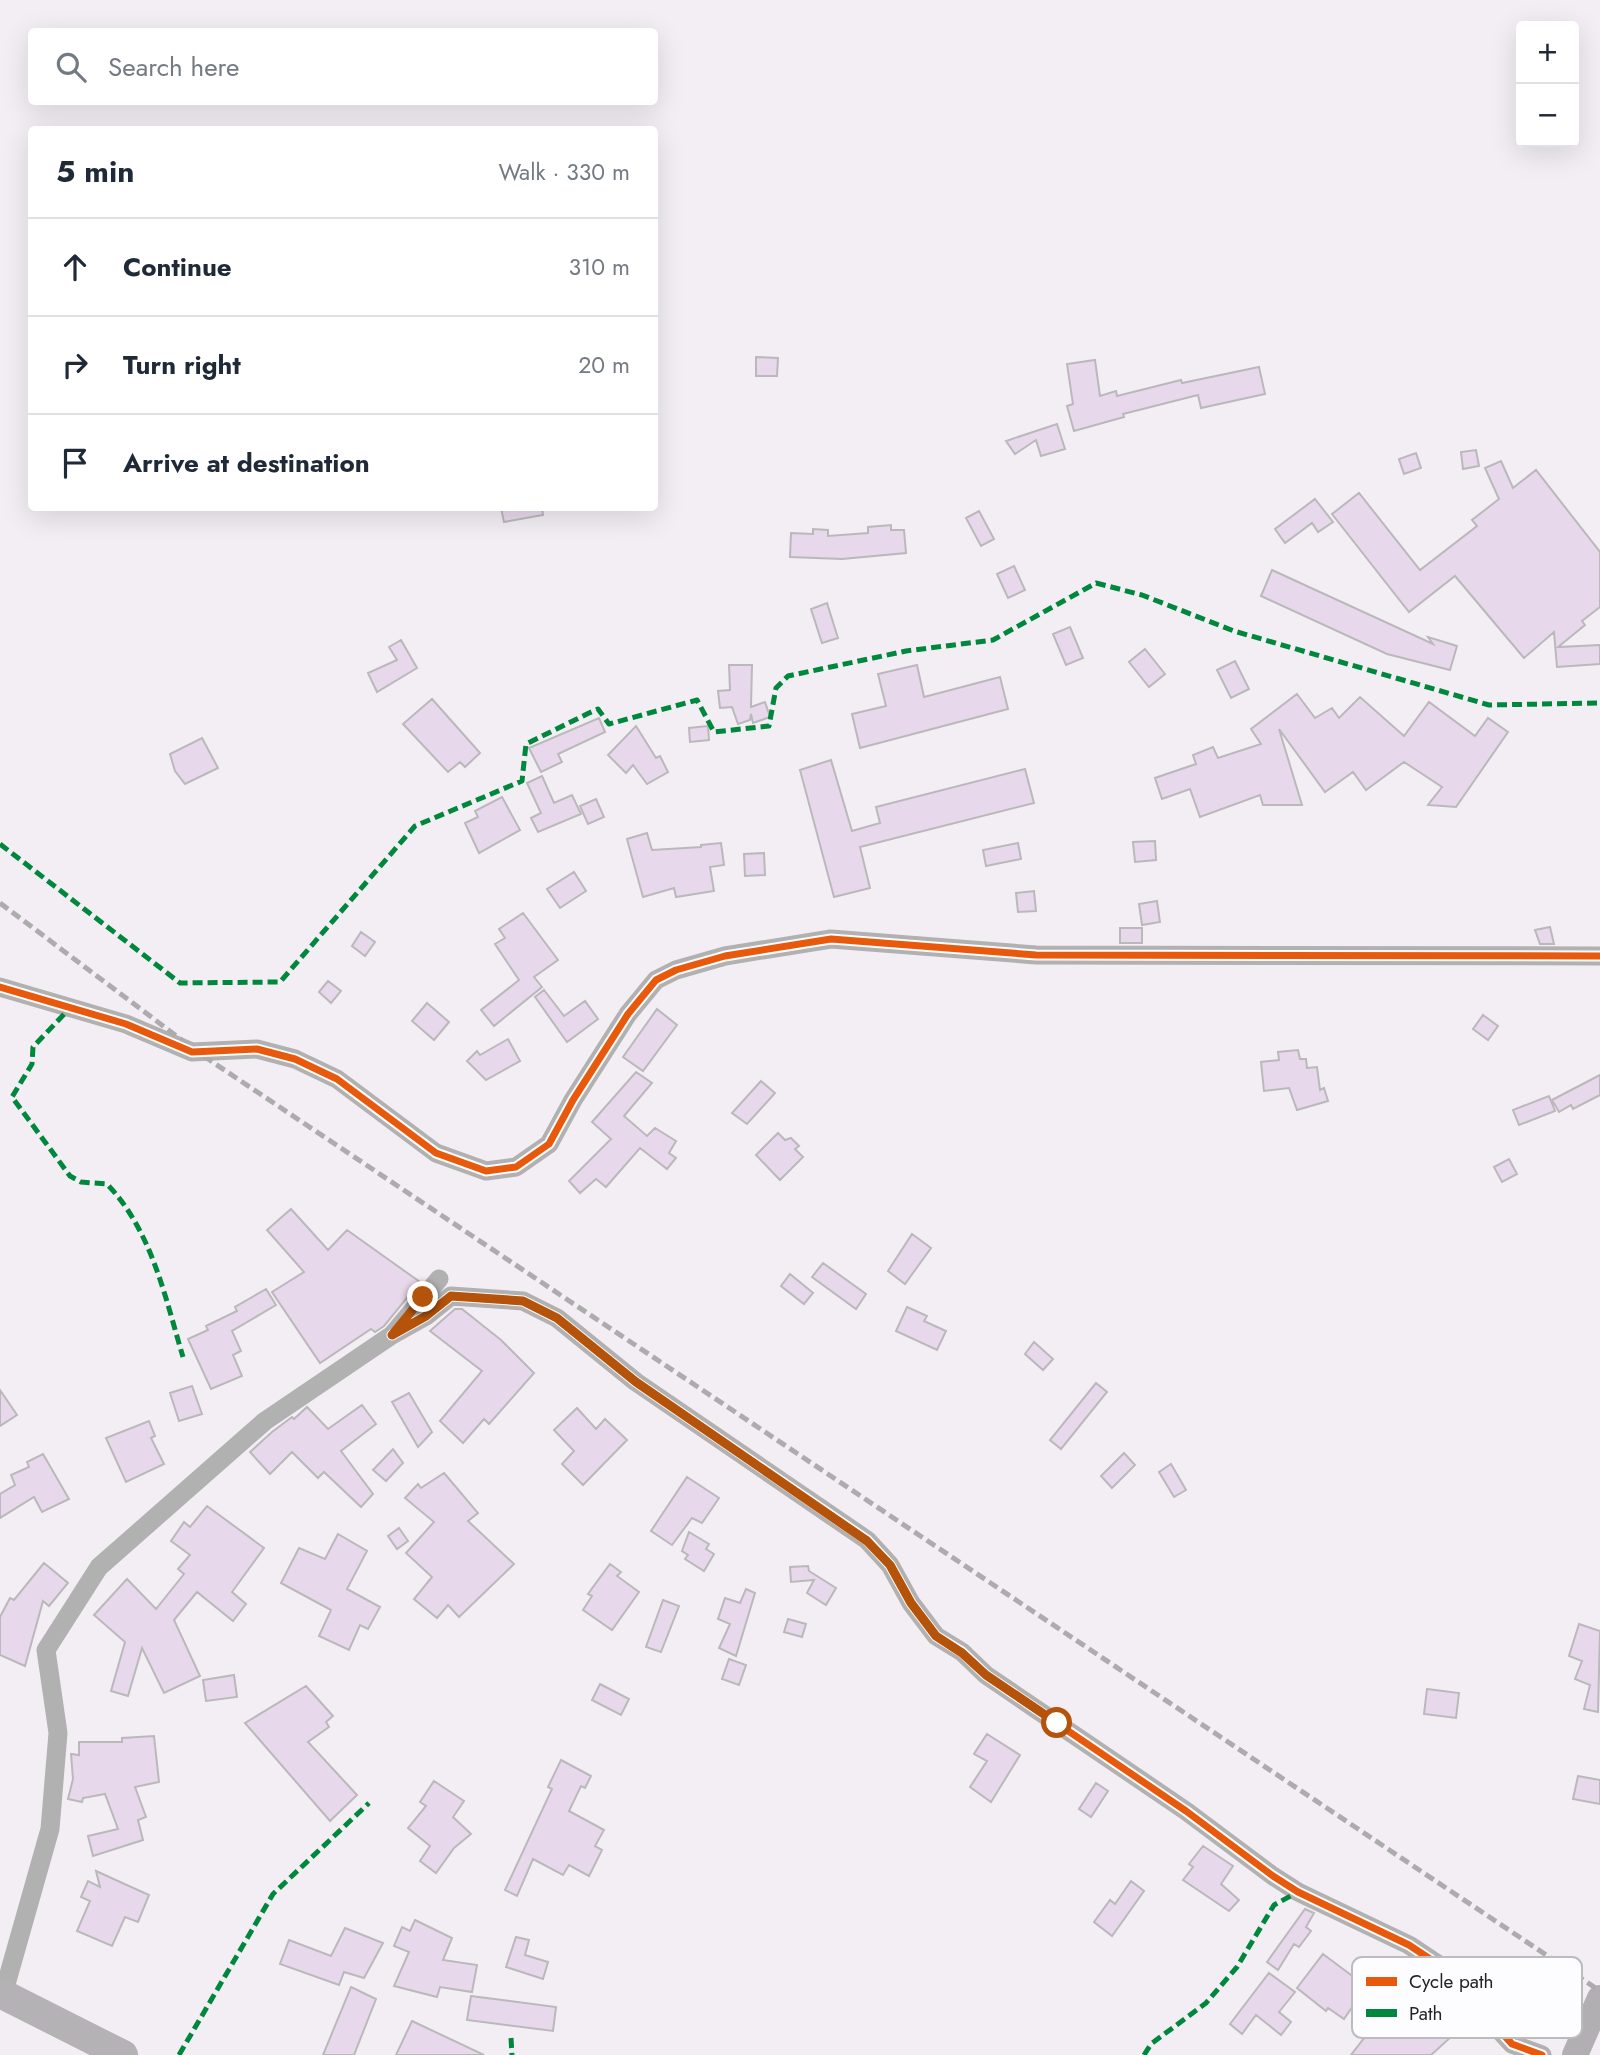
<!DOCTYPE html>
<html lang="en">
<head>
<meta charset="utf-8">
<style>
  body { margin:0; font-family:Jost,sans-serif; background:#f6f6f7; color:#1f2937 }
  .controls { position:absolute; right:21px; top:21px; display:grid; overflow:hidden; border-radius:7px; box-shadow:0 7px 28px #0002 }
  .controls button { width:63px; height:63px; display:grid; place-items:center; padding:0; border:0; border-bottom:2px solid #e0e1e3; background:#fff; color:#1f2937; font:35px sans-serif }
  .stop { position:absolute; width:21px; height:21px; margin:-16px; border:5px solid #b45309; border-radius:50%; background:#fff }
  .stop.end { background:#b45309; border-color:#fff; box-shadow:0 2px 7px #0008 }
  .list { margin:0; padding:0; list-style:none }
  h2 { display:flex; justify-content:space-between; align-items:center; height:91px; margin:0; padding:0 28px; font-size:30px }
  h2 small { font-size:23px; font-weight:400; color:#747a83 }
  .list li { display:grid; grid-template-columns:46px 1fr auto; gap:21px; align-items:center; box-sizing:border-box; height:98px; padding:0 28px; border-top:2px solid #e0e1e3 }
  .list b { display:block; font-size:26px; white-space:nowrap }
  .list em { font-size:23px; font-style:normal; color:#747a83 }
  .icon { flex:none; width:38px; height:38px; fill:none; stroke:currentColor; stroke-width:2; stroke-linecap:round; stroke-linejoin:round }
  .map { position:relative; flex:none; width:1600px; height:2055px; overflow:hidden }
  .search { position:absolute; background:#fff; box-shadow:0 7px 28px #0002; left:28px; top:28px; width:630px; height:77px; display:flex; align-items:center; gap:18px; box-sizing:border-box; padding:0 24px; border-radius:7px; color:#747a83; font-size:26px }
  .panel { position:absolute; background:#fff; box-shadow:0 7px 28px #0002; left:28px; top:126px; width:630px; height:385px; border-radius:7px }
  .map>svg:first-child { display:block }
</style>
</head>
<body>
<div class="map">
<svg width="1600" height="2055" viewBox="0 0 1600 2055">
  <rect width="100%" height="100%" fill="#f3eef4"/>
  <path fill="#e7d9eb" stroke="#bbb8bc" stroke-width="2" d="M756,357L778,358L777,376H756Z
    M1095,360L1100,396L1116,391L1117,396L1181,380L1182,383L1259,367L1265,394L1201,408L1198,395L1123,414L1124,417L1074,431L1067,406L1073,404L1067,364Z
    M1057,424L1065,449L1041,456L1036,440L1015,454L1006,441Z
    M1476,450L1479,466L1463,469L1461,452Z
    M1416,453L1421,468L1404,474L1399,459Z
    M1501,461L1513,488L1536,470L1600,552V607L1582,621L1585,625L1558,647L1600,645V664L1557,667L1554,632L1524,658L1455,576L1409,612L1332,514L1359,493L1420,570L1477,526L1472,520L1499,499L1485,468Z
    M1315,499L1333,522L1318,532L1312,523L1285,543L1275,529Z
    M501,508H542L543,515L504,522Z
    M979,511L994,539L981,546L966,518Z
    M891,525V530H904L906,553L842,559L790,557L791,533L813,534V529L828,530V536L868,533V527Z
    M1014,566L1025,590L1008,598L997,574Z
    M1272,570L1433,644L1428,637L1457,646L1450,670L1387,654L1261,596Z
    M827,603L838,638L822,643L811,609Z
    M1070,627L1083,658L1066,665L1053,634Z
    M401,640L417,668L377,692L368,673L397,660L389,647Z
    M1145,649L1165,674L1149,687L1129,662Z
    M1235,661L1249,689L1231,698L1217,670Z
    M729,665H752L751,707L765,702L770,717L753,723L751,714L750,720L738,724L732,707L720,708L718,691L730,690Z
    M917,665L924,697L1000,677L1008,709L860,748L852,714L886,706L878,674Z
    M1297,694L1315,718L1332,708L1339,718L1360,697L1404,736L1429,702L1475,736L1488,718L1508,732L1456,807L1428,805L1442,787L1404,762L1366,790L1353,772L1325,792L1279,729L1302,805H1263L1260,795L1200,817L1190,789L1162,799L1155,778L1196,764L1193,755L1213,747L1218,758L1261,744L1251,729Z
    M432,699L480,753L465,767L460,762L448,772L403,724Z
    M599,718L605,732L558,754L562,762L541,772L529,748Z
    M636,726L656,758L660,756L668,772L647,784L633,765L626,773L608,755Z
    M708,726L709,740L690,742L689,728Z
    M202,738L218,768L185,784L175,771L170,754Z
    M831,760L852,831L880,823L876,807L1025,769L1034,803L860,847L870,888L834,897L800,770Z
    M542,776L554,803L572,795L581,814L538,832L531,818L541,813L527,783Z
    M502,797L520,830L479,853L465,823L478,817L475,811Z
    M596,799L604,817L588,824L580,806Z
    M647,833L652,850L701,847V845L721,843L724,865L710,867L714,891L676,897L674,888L643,897L627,839Z
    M1155,841L1156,860L1135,862L1133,842Z
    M1018,843L1021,859L986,866L983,850Z
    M764,853L765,875L745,876L744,854Z
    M574,872L586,891L560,908L547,889Z
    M1034,891L1036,911L1018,912L1016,893Z
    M1157,901L1160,922L1142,925L1139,904Z
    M523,913L558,960L534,977L542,987L494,1026L481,1010L519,980L495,944L505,938L499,929Z
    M1550,927L1554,944H1540L1535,930Z
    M1120,928H1142V943H1120Z
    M361,932L375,942L365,956L352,946Z
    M328,981L341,991L331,1003L319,992Z
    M544,990L564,1016L585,1001L598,1019L567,1042L535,997Z
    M427,1003L449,1022L434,1040L412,1021Z
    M657,1009L677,1025L643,1071L623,1057Z
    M1483,1015L1498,1026L1488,1040L1473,1029Z
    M508,1039L520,1061L486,1080L467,1061L477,1051L480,1055Z
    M1298,1050L1300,1059H1306L1307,1068L1317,1067L1320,1090L1324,1088L1328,1101L1297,1110L1289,1088L1264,1091L1261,1062L1279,1060L1278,1052Z
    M636,1072L652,1083L624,1116L647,1136L655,1128L676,1141L669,1153L676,1158L667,1169L640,1148L606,1187L596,1179L580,1193L569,1181L611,1139L592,1122Z
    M1600,1075V1095L1573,1109L1571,1105L1559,1112L1552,1100Z
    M761,1081L775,1093L747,1124L732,1113Z
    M1549,1096L1555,1111L1519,1125L1513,1110Z
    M778,1133L785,1140L791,1138L799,1146L795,1149L803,1157L780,1180L756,1155Z
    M1509,1159L1517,1174L1502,1182L1494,1167Z
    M291,1209L328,1250L347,1230L420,1282L384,1326L375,1332L371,1329L320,1363L272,1292L304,1272L267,1230Z
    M912,1234L931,1248L905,1284L888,1271Z
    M823,1263L866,1294L856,1309L812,1277Z
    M790,1274L813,1293L804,1304L781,1286Z
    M266,1289L276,1305L232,1331L241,1351L233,1355L242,1376L211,1389L188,1339L208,1330L206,1326L237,1311L235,1307Z
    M907,1307L927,1316L924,1321L946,1331L937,1350L896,1331Z
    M455,1309H462L501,1340L534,1373L489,1424L484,1419L463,1443L440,1421L482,1371L430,1331Z
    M1034,1342L1053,1359L1043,1370L1025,1354Z
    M1096,1383L1107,1392L1061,1449L1050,1440Z
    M192,1386L202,1414L179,1421L170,1393Z
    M0,1390L17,1415L0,1426Z
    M409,1393L432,1432L418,1447L392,1402Z
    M362,1405L376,1424L341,1451L373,1494L361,1507L324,1472L318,1478L292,1452L270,1474L250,1452L272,1432L292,1417L294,1419L307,1407L328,1429Z
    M577,1408L596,1429L605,1419L627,1440L583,1485L562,1464L574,1451L554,1430Z
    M149,1421L155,1436L151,1438L164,1464L126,1482L106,1438Z
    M393,1449L403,1463L386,1481L373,1470Z
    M1124,1453L1135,1465L1112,1488L1101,1476Z
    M43,1454L69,1499L42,1512L34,1497L0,1518V1494L15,1485L11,1475L29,1467L27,1462Z
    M1171,1464L1186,1490L1174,1497L1159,1472Z
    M444,1473L478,1513L468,1521L514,1564L459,1617L448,1605L437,1618L414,1599L432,1577L406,1553L434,1522L405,1498L418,1484L421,1488Z
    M687,1477L719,1498L702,1523L692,1518L672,1545L651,1531Z
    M207,1506L264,1548L232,1592L246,1604L233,1621L197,1592L174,1620L200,1676L164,1693L142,1648L128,1696L111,1691L125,1642L94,1615L127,1579L156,1609L184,1574L178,1569L190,1555L171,1541L184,1522L190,1527Z
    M399,1528L408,1541L397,1549L388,1536Z
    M689,1532L709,1544L706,1549L714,1554L704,1571L685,1559L688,1555L682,1551Z
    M338,1534L367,1551L347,1589L380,1607L368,1629L360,1625L349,1650L319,1636L331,1610L281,1583L299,1548L325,1559Z
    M44,1563L68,1583L49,1606L43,1601L25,1666L0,1655V1617L10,1598L14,1600Z
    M610,1564L621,1572L617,1576L639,1592L612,1630L583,1610L592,1596L588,1594Z
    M808,1566L809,1571L836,1588L826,1605L807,1593L814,1580L791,1582L790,1567Z
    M746,1589L755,1593L736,1656L719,1648L730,1624L718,1619L725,1598L740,1603Z
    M663,1600L679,1606L661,1652L646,1647Z
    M788,1619L806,1624L802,1637L784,1632Z
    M1579,1624L1600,1631L1598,1712L1584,1709L1590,1685L1575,1679L1582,1661L1569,1656Z
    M729,1659L746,1665L739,1685L722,1679Z
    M234,1675L237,1697L206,1701L203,1680Z
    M600,1684L629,1699L621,1715L592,1700Z
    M306,1686L333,1716L326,1722L329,1727L308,1742L357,1795L330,1821L245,1723Z
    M1427,1689L1459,1693L1456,1718L1424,1714Z
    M987,1734L1020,1755L991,1802L970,1787L987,1761L974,1754Z
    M154,1736L159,1782L135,1787L146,1817L138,1820L143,1840L93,1856L88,1836L118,1829L105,1794L83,1798L82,1802L68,1799L73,1779L71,1754L79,1755V1742H122V1738Z
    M561,1760L591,1776L585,1788L581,1786L569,1811L604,1830L595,1846L602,1850L589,1876L569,1865L563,1875L533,1859L517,1896L505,1890L552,1789L548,1787Z
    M1578,1776L1600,1780V1804L1573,1799Z
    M434,1781L464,1801L453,1817L471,1834L454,1848L436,1873L420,1861L430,1846L408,1828L426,1806L420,1802Z
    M1096,1783L1108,1791L1091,1817L1079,1809Z
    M1203,1846L1233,1866L1221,1884L1239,1900L1229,1911L1183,1880L1193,1867L1189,1864Z
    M96,1871L149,1895L138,1922L125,1917L112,1946L77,1931L90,1901L81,1897L88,1881L100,1887Z
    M1131,1881L1144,1891L1112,1936L1094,1922L1110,1900L1115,1904Z
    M1305,1909L1314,1913L1306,1927L1311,1931L1299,1947L1294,1944L1278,1970L1267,1962Z
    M415,1920L452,1938L443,1960L477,1965L472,1992L440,1987L437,1997L394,1986L409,1952L394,1946L402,1927L410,1931Z
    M345,1928L383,1943L364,1978L344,1972L339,1985L280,1964L289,1940L331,1956Z
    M516,1937L529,1940L525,1955L548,1962L543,1979L506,1967Z
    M1323,1954L1363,1984L1360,1989L1363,1991L1344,2019L1328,2008L1326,2011L1297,1988Z
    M1269,1973L1295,1992L1279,2012L1291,2022L1281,2035L1256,2015L1242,2034L1230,2024Z
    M1420,1977L1431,1991L1419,2001L1451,2037L1431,2055H1351L1378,2020L1374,2015Z
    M351,1987L376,1999L354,2055H323Z
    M471,1996L556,2007L553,2031L467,2020Z
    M412,2021L484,2055H396Z"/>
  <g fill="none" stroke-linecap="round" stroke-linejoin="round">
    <path stroke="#b1b1b1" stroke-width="19" d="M0,987L126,1024L192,1052L257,1049L295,1059L337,1079L436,1153L486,1171L516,1167L549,1144L573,1100L628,1014L656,980L676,970L725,956L831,939L1036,955L1600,956
      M392,1335L426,1316L451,1296L523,1301L557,1318L636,1382L867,1540L890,1565L911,1603L936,1636L962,1652L986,1675L1186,1811L1273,1876L1298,1892L1409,1945L1439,1965L1512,2044L1542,2055
      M3,1995L50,1829L58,1733L46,1650L99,1567L265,1421L392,1335L439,1279"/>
    <path stroke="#b1afb1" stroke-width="26" d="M1575,2055L1600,1998"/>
    <path stroke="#b4b2b4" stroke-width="30" d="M0,1993L123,2055"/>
    <path stroke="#adacad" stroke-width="5" stroke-dasharray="10 5" stroke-linecap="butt" d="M0,903L199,1053L1600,1991"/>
    <path stroke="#00873e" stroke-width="5" stroke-dasharray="10 5" stroke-linecap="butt" d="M0,844L180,983L280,982L415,826L522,781L526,744L589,713L598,709L609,724L697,700L714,732L769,726L776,688L788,676L906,651L993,640L1096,583L1142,595L1234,631L1489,705L1600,703
      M77,1008L68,1010L33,1047L32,1064L12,1097L70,1176L81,1182L107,1184C152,1231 165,1297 183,1357
      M511,2038L512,2055
      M179,2055L273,1894L369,1803
      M1144,2055L1151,2044L1206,2003L1237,1967L1274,1905L1298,1892"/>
    <defs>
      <path id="cycleway" d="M0,987L126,1024L192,1052L257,1049L295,1059L337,1079L436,1153L486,1171L516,1167L549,1144L573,1100L628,1014L656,980L676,970L725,956L831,939L1036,955L1600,956
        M392,1335L426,1316L451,1296L523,1301L557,1318L636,1382L867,1540L890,1565L911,1603L936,1636L962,1652L986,1675L1186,1811L1273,1876L1298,1892L1409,1945L1439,1965L1512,2044L1542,2055"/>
    </defs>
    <use href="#cycleway" stroke="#fdfcfe" stroke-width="11"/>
    <use href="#cycleway" stroke="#e8590c" stroke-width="7"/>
  </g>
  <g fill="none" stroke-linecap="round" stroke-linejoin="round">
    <path stroke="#b45309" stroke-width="9" d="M423,1297L392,1335L426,1316L451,1296L523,1301L557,1318L636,1382L867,1541L890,1565L911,1603L936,1636L962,1653L986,1675L1057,1723"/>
  </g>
  <rect x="1352" y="1957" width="230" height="81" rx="10" fill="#fdfcfe" stroke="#bcbbbd" stroke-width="2"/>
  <rect x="1366" y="1977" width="31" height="9" fill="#e8590c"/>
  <rect x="1366" y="2009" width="31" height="8" fill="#00873e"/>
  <g font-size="19" fill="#242225">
    <text x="1409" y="1988">Cycle path</text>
    <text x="1409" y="2020">Path</text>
  </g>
</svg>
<div class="controls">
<button>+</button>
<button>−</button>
</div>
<div class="stop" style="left:1057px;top:1723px"></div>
<div class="stop end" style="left:423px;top:1297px"></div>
<div class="search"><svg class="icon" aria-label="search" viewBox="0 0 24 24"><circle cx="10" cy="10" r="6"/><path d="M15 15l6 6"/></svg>Search here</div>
<section class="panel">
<h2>5 min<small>Walk · 330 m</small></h2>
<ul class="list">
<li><svg class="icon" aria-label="ahead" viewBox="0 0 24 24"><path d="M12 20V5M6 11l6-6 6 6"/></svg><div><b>Continue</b></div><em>310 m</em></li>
<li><svg class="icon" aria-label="right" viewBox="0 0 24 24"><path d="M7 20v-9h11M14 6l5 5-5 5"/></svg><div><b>Turn right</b></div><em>20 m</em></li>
<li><svg class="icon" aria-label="arrive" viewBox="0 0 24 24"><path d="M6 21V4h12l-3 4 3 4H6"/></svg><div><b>Arrive at destination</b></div></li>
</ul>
</section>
</div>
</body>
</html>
